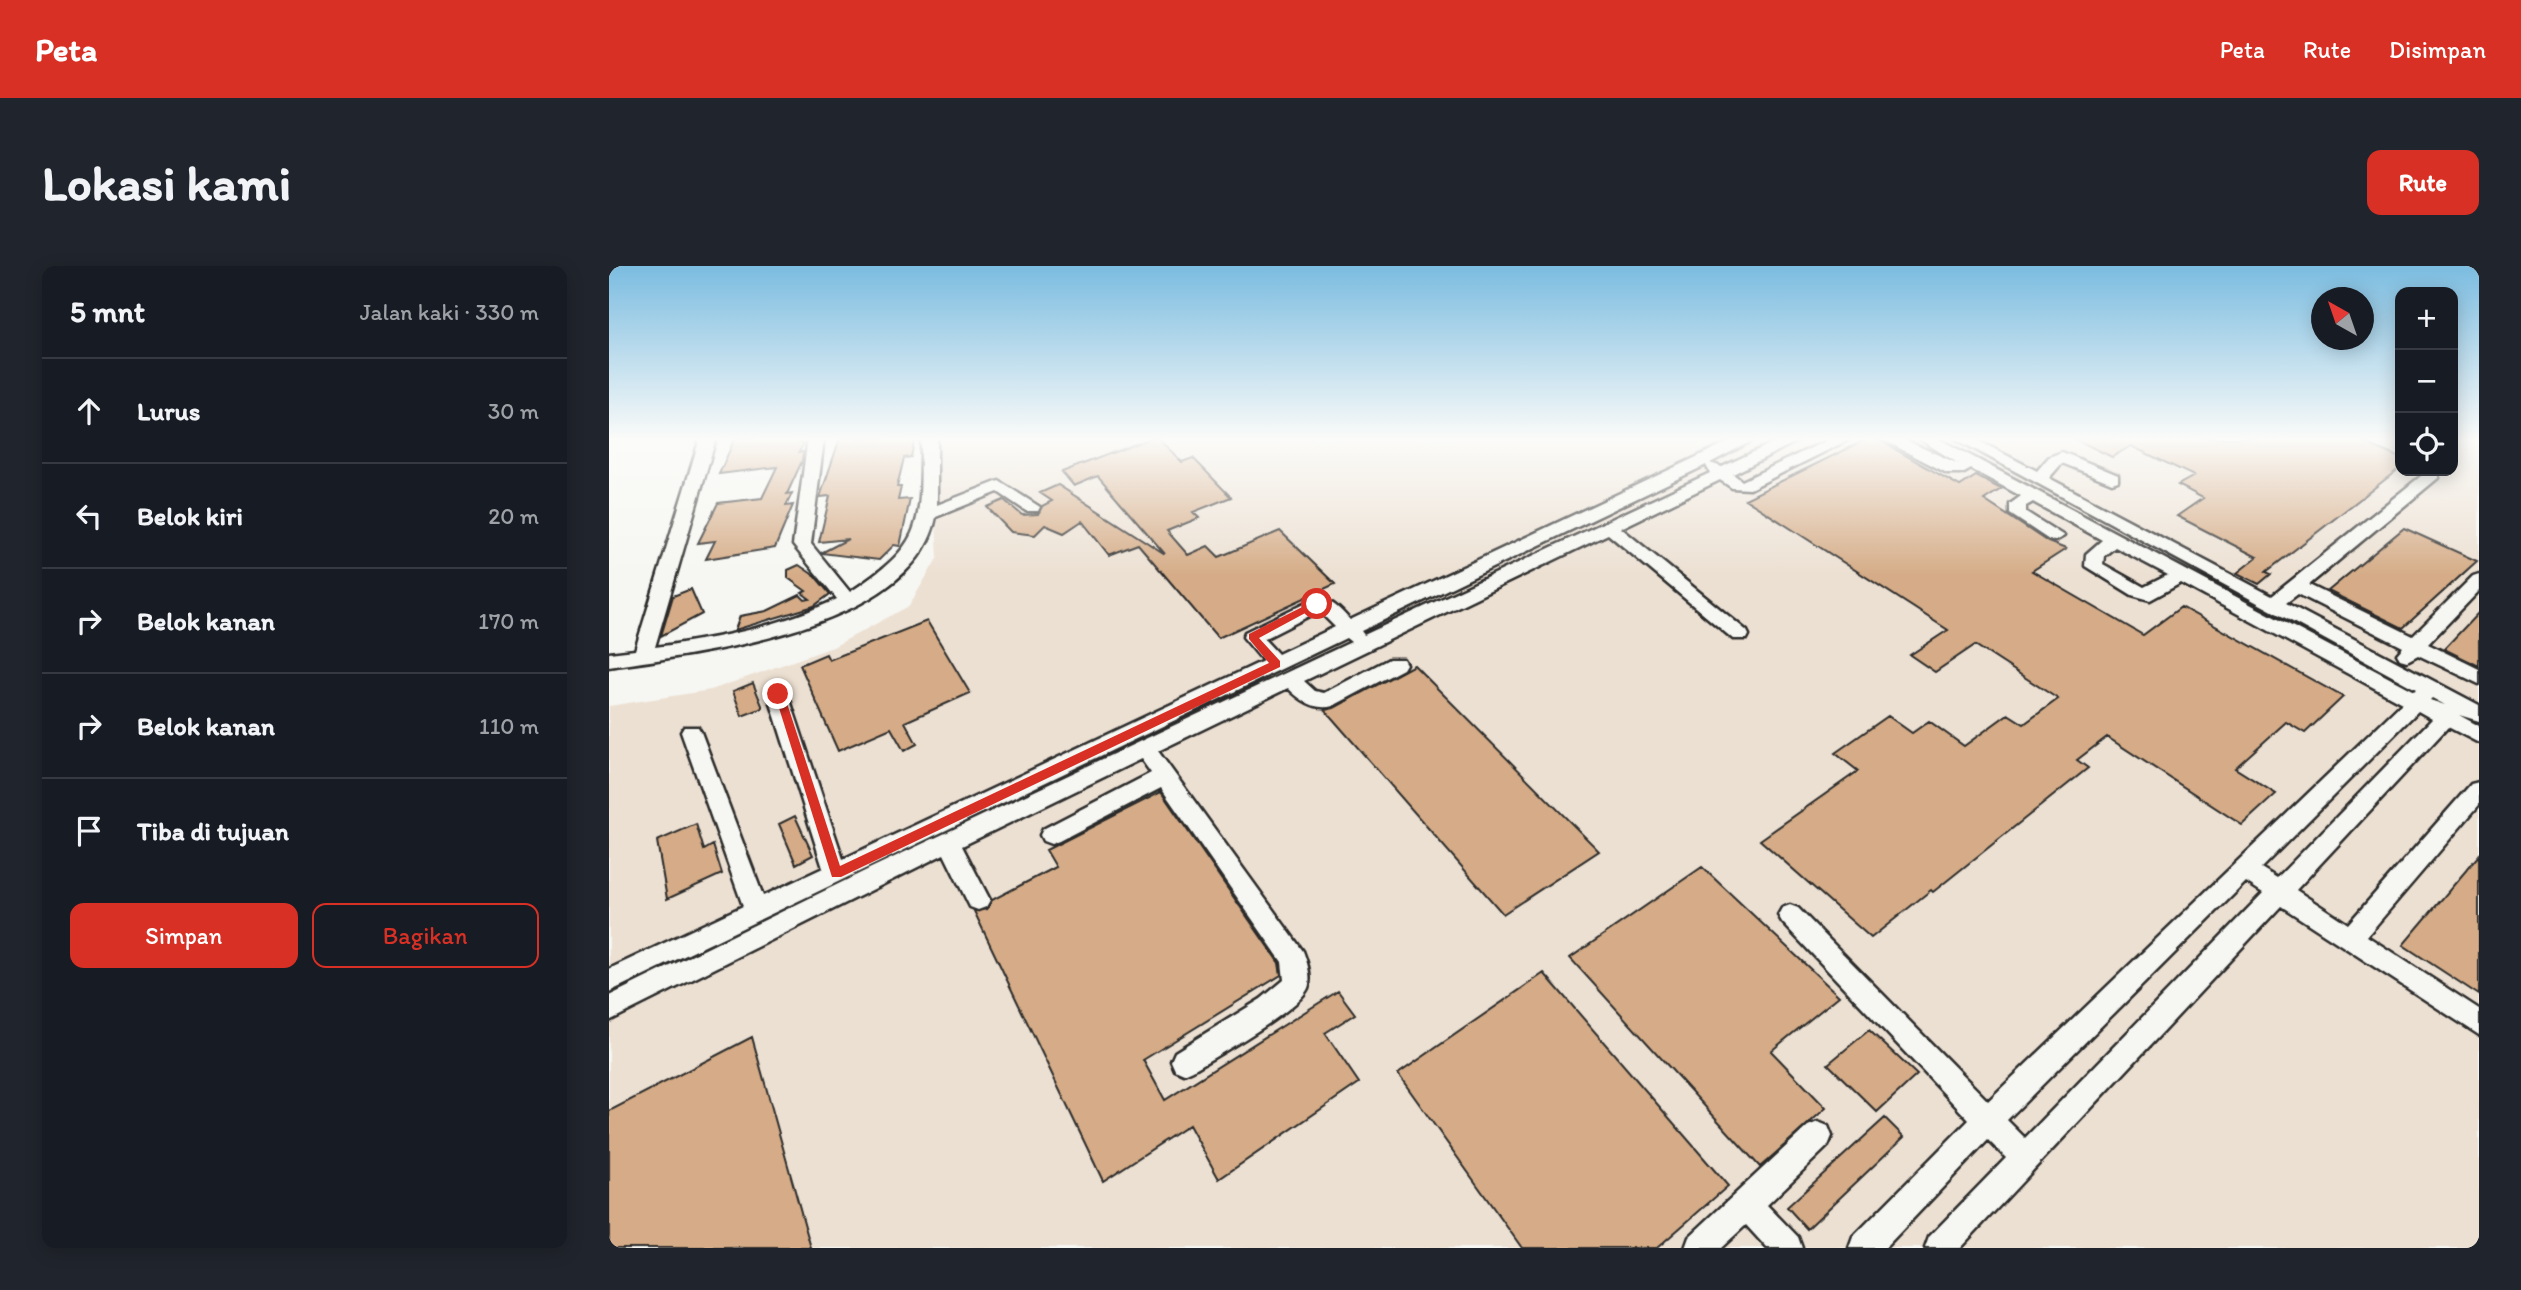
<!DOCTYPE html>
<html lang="id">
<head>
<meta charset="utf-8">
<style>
  body { margin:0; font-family:Itim,sans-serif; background:#20242c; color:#f1f3f6 }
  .controls { position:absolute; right:21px; top:21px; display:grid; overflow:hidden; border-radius:14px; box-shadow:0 4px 18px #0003 }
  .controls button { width:63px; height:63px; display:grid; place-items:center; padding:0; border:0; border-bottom:2px solid #363941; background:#171b24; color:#f1f3f6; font:35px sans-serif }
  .compass { position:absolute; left:1702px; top:21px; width:63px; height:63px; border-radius:50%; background:#171b24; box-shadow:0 4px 18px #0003; rotate:320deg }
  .stop { position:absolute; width:21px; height:21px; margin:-16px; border:5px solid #d93025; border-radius:50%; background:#fff }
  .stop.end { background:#d93025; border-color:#fff; box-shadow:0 2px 7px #0008 }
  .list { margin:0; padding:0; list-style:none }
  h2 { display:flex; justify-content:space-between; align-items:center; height:91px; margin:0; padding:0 28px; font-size:30px }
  h2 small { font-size:23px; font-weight:400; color:#9ea1a6 }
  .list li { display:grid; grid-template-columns:46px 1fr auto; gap:21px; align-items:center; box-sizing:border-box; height:105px; padding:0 28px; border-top:2px solid #363941 }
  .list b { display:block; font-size:26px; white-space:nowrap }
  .list em { font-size:23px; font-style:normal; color:#9ea1a6 }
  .actions { display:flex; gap:14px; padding:21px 28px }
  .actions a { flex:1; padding:16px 0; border:2px solid #d93025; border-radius:14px; text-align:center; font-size:24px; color:#d93025 }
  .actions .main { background:#d93025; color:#fff }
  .icon { flex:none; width:38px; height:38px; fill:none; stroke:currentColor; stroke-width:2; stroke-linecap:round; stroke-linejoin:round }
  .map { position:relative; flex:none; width:1870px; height:982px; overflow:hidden; border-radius:14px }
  header { display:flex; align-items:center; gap:42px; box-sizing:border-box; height:98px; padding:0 35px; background:#d93025; color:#fff }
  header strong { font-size:33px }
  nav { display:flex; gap:38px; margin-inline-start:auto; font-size:24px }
  .intro { display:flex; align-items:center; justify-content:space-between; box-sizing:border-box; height:168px; padding:0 42px }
  h1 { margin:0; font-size:49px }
  .button { padding:18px 32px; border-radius:14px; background:#d93025; color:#fff; font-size:24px; font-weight:700 }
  main { display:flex; gap:42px; padding:0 42px }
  aside { flex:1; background:#171b24; border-radius:14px; box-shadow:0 4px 18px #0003 }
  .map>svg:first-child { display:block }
</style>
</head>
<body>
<header>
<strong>Peta</strong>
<nav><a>Peta</a><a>Rute</a><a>Disimpan</a></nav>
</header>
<div class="intro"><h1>Lokasi kami</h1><a class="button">Rute</a></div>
<main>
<aside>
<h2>5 mnt<small>Jalan kaki · 330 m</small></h2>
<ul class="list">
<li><svg class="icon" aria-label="ahead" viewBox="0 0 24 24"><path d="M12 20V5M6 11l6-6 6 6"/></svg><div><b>Lurus</b></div><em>30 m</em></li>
<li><svg class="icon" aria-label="left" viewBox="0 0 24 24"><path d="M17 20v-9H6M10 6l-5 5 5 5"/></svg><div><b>Belok kiri</b></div><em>20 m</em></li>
<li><svg class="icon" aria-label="right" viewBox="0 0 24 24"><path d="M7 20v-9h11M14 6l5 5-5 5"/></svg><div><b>Belok kanan</b></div><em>170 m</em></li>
<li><svg class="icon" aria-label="right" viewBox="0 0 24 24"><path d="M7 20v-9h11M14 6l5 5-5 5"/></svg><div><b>Belok kanan</b></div><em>110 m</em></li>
<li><svg class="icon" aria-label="arrive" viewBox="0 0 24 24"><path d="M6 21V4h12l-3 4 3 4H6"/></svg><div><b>Tiba di tujuan</b></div></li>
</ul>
<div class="actions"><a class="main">Simpan</a><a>Bagikan</a></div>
</aside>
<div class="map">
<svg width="1870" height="982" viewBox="0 0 1870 982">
  <rect width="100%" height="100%" fill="#f6f6f2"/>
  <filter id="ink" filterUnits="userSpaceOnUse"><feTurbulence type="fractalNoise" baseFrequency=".0143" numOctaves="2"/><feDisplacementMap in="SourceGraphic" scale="14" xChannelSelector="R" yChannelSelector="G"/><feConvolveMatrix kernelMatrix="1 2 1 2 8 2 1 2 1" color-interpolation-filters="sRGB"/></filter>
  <g filter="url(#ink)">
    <path fill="#ece0d2" d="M322,172H1791V205H1844V172H1870V982H0V440L102,424L224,381L300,340L329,291Z"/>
    <path fill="#d5ac87" stroke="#2b2b2b" stroke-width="2" d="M126,172H192L190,177H195L190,186H194L193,195L178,228L183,227L177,240L184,239L166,282L97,293L106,275L89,277L109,237L153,232L168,201L110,208Z
      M231,172H306L302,191L295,192L288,221H292L289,234L301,233L291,280L285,279L270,294L212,287L239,273L210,276L221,230L211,231Z
      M542,172H549L573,196L584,192L622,231L584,246L590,252L558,265L579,289L599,280L610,291L671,265L726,318L609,372L529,278L500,289L473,255L455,267L436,259L426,269L402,266L378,241L395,234L413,249L429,248L433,240L443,235L431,227L449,219L556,288L489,210L465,220L453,206Z
      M1260,172H1266L1351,220L1367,210L1392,223L1375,234L1439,276L1457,283L1423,305L1534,369L1572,341L1734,431L1696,467L1677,456L1626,502L1667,528L1633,559L1498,471L1468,494L1479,502L1324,626L1322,624L1262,672L1151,574L1249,505L1226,487L1279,450L1303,467L1320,455L1355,480L1399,448L1415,458L1449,433L1366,379L1326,406L1301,389L1339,364L1136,233Z
      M1464,172H1744L1791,192V202L1657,306L1662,308L1650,318L1628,307L1648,291L1568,250L1594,232L1569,219L1585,210L1522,180L1503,191Z
      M1795,262L1868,295L1794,362L1719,325Z
      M190,299L206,310L221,328L205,340L126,364L131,350L158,345L191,329L196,334L201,333L193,327L197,325L179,312V304Z
      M82,323L93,348L52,370L64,330Z
      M1870,346V400L1835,383Z
      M318,355L361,427L296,456L308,478L295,485L282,462L229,485L191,399L217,388L220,394Z
      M805,399L990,585L894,648L716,444L725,442Z
      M144,417L154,442L133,450L124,425Z
      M552,526L670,697L672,709L534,794L556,834L729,725L746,748L716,767L750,817L610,913L580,859L494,915L365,645L378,643L383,634L447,601L437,584Z
      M186,550L204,589L187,598L170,558Z
      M87,558L95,584L104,579L113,608L58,633L48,575Z
      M1870,589V729L1794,679Z
      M1093,601L1230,730L1162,785L1217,842L1151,901L961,692Z
      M935,707L1119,920L1048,982H913L789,808Z
      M1260,764L1308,809L1268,846L1219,798Z
      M143,771L202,982H0V845Z
      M1276,852L1295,871L1198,963L1178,941Z"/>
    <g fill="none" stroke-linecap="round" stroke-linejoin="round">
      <defs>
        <path id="minor" d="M91,172H107L46,381C109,372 170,361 228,333L184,279L199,172H215L202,278L241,326C318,276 311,257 312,172H328V239L390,215L431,241L429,245H417L389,226L327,251C305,363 90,388 0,401V387L26,384Z
          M1128,172H1148L1101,197L1113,201L1174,172H1194L1124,208L1133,215L1223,172H1243L1141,223L1123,222L1111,214L1012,262L1138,365L1140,369L1138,373H1124L999,268L695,415L706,425L715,427L780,393H794L797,398L794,403L724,440C706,445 691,434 679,422L549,485L694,685C698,695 703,712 699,722C689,745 608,789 584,804L575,808L566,804L562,795L566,786L652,733L675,714L673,696L552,522L450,575L442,578L434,575L431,569L434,563L542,507L532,493L353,580L381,634L377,641L369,644L361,641L335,588L0,755V730L262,602L742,376L737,372L0,726V703L134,640L72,466L75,461H89L92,466L154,630L214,602L159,428L162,423L169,421L179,428L234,593L654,395L634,371L636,366L702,334C719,329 730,342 741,354ZM1097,199L1101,207L755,369L752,365ZM710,345L726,361L669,388L655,373Z
          M1271,172H1291L1350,198L1309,172H1328L1805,425L1807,423L1345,172H1364L1428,205L1440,191L1453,186L1509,209V215L1503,217L1453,197L1440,212L1663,330L1817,206H1829V212L1700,319L1804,370L1864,310L1870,308V325L1819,378L1870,403V418L1809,389L1798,395L1791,393L1788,388L1794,381L1689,328L1677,337L1870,439V455L1850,449L1870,460V477L1839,461L1687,624L1739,658L1862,518L1870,516V539L1758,670L1870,743V769L1672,640L1351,982H1316L1320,971L1397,892L1379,874L1276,982H1240L1244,971L1360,854L1173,656L1169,649L1173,642L1181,639L1189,642L1379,835L1793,437L1572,317L1541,334L1523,329L1476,300L1477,288L1493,274L1424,236L1417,240V246L1455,270L1446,275L1440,274L1401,248V238L1412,230L1362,203L1355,207H1338ZM1506,281L1559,309L1535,321L1494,298L1495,290ZM1823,432L1836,439L1821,434ZM1809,445L1823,453L1668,612L1652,602ZM1637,616L1654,627L1416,872L1398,854Z
          M1209,856L1219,860L1223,870L1219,880L1158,939L1189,971L1193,982H1158L1137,959L1112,982H1076L1080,971L1199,860Z"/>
      </defs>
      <use href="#minor" stroke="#2b2b2b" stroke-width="5"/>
      <use href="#minor" fill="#f6f6f2" fill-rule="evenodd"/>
    </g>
  </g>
  <linearGradient id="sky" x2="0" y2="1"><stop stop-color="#7bbce0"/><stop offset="0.56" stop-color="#fbfbf9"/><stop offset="1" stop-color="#fbfbf9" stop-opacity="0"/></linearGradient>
  <rect width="1870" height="309" fill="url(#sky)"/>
  <path fill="#d93025" d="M705,335L713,338L650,372L671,395V401L232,611H223L165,426L175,428L231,600L660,397L640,373V368Z"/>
</svg>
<div class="controls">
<button>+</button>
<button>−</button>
<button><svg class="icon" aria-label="locate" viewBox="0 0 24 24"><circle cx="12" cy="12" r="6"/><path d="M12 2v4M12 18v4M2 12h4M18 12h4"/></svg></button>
</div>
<svg class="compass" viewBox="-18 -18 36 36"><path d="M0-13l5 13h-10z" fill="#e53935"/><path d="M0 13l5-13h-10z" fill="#9ea1a6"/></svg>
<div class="stop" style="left:708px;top:338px"></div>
<div class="stop end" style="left:169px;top:428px"></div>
</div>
</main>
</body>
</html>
